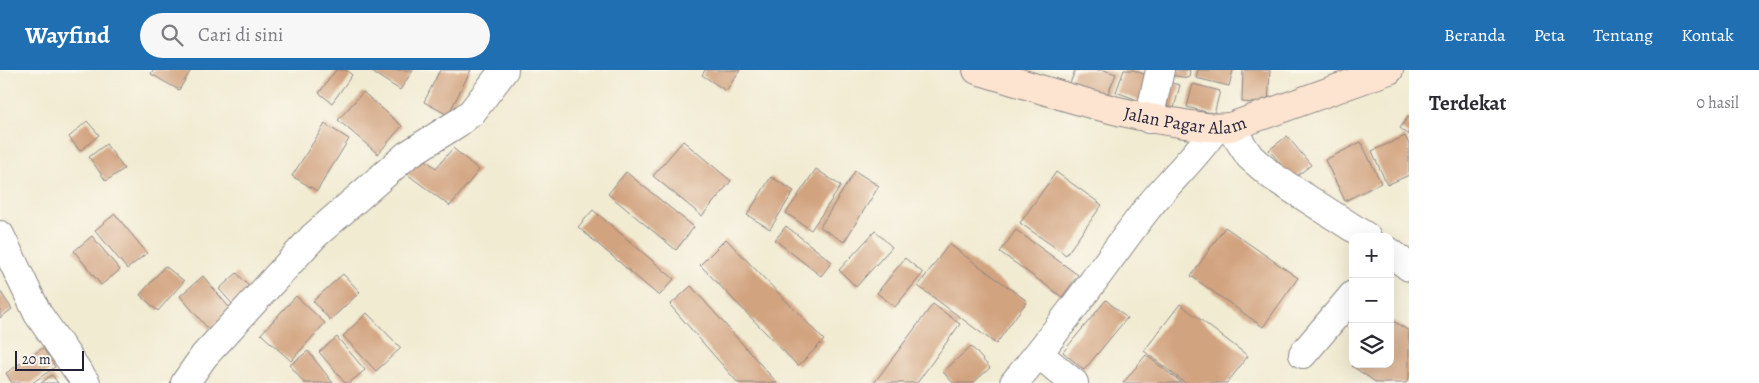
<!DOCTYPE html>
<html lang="id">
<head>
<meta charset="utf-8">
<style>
  body { margin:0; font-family:Alegreya,serif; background:#f7f7f7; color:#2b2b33 }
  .controls { position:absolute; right:15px; bottom:15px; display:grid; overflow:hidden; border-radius:10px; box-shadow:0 5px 20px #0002 }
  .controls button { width:45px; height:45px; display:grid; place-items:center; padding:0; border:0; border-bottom:1px solid #e1e1e2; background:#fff; color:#2b2b33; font:25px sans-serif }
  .scale { position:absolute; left:15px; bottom:12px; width:69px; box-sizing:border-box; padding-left:5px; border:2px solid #22223b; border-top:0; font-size:14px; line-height:18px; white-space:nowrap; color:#22223b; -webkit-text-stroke:4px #fbf7ec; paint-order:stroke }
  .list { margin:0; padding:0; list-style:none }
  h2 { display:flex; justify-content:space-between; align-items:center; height:65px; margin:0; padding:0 20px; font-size:21px }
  h2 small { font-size:16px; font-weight:400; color:#7c7c81 }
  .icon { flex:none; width:28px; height:28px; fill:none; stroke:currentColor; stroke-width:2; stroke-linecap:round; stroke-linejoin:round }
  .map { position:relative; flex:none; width:1409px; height:313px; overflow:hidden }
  header { display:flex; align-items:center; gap:30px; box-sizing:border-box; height:70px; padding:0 25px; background:#1f6fb2; color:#fff }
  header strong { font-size:24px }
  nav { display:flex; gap:28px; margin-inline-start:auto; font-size:18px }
  .search { width:350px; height:45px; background:#f7f7f7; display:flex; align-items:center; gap:12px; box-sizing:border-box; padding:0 18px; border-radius:28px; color:#7c7c81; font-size:19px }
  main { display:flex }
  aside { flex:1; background:#fff }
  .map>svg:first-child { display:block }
</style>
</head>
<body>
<header>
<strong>Wayfind</strong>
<div class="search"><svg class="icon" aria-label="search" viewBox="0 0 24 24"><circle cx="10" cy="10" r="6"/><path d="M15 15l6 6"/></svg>Cari di sini</div>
<nav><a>Beranda</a><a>Peta</a><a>Tentang</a><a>Kontak</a></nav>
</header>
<main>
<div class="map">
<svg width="1409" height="313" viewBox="0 0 1409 313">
  <rect width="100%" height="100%" fill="#fbf7ec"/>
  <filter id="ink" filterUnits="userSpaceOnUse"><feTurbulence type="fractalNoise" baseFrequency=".02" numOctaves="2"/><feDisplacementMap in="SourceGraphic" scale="10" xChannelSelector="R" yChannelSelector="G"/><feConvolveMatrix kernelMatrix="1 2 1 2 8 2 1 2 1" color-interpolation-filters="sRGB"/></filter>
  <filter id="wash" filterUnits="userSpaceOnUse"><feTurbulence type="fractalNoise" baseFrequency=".0096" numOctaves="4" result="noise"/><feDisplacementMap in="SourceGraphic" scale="20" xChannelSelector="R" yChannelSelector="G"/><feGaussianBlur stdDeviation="1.12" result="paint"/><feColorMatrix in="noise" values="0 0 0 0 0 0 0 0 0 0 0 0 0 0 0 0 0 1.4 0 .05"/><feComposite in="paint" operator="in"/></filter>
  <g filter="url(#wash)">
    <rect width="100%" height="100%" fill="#f1ebd2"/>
    <g id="blocks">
      <path fill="#d2a37f" d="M153,0H191L179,20L151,4Z
        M336,0H346L352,5L332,33L319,23Z
        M373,0H413L400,20L372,2Z
        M440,0H471L448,45L424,32Z
        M705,0H740L726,21L702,5Z
        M1075,0H1104L1116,4L1104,33L1068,19Z
        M1124,0H1133L1155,8L1146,33L1116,22Z
        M1163,0H1190L1189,8L1162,4Z
        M1198,0H1233L1229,16L1196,8Z
        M1243,0H1270L1268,34L1242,32Z
        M1159,10L1180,15L1173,42L1152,37Z
        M1193,14L1220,21L1214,44L1187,37Z
        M363,22L402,56L378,84L338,50Z
        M1409,45V65L1400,58Z
        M87,51L99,65L80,81L69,67Z
        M325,54L349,69L317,121L292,106Z
        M1287,66L1311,95L1293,109L1269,80Z
        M1405,66L1409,74V105L1387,115L1372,81Z
        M683,71L731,111L702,146L653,106Z
        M1361,72L1381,113L1345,131L1325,90Z
        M106,74L124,99L106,111L89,87Z
        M453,78L479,100L450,136L404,102L418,84L436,98Z
        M816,99L841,116L811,160L786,143Z
        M855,101L879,116L844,172L820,157Z
        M626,102L694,157L676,180L608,124Z
        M1056,102L1102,135L1066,185L1020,153Z
        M771,107L794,121L770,159L747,145Z
        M593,140L674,209L659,226L578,157Z
        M115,144L147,183L127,199L95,160Z
        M786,156L832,192L821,206L775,170Z
        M1225,157L1298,208L1263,257L1191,206Z
        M1016,160L1078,205L1062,227L1000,182Z
        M875,161L892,177L856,217L839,200Z
        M92,166L120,200L101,215L74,181Z
        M726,169L824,270L798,296L700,195Z
        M949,174L1027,231L996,274L918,216Z
        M905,188L923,203L895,237L877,223Z
        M165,196L184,211L158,241L140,225Z
        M237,203L253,221L235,237L219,219Z
        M343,204L360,222L330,250L313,231Z
        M203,206L233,242L210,261L180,226Z
        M691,216L777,313H738L670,235Z
        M0,221L12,239L0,248Z
        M296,226L325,253L291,291L261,264Z
        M1106,230L1127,248L1084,300L1063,282Z
        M933,234L960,254L917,313H874Z
        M1180,234L1248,286L1227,313H1185L1144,281Z
        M367,243L401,278L376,301L343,266Z
        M1390,249L1409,261V308L1406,313H1377L1352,296L1354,294H1390Z
        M337,267L365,300L349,313H345L319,282Z
        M971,276L990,298L973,313H953L943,302Z
        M43,278L55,297L32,313H12L6,303Z
        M308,281L333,313H304L290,295Z
        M1146,285L1182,313H1123Z
        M52,305L58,313H41Z"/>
    </g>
  </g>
  <g filter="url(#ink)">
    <use href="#blocks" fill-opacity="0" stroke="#8a8686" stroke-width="1"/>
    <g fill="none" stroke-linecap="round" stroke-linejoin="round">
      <defs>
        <path id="street" d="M1149,49L1160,0
          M1230,57L1250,87L1272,106L1367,167
          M0,165L38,244L86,313
          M1390,182L1409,197
          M1039,284L1074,313
          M1303,284L1353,225
          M185,313L204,286L314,166L407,85L458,53L472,42L504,0
          M1014,313C1061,258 1102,198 1146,140C1168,112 1195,88 1215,59"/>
        <g id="secondary">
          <path id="s1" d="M977,0C1042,19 1106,42 1173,52C1192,55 1210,59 1230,57L1389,0"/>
        </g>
      </defs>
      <use href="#street" stroke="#8a8686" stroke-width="30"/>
      <use href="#secondary" stroke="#8a8686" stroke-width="30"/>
      <use href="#street" stroke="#fff" stroke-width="28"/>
      <use href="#secondary" stroke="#fde4d1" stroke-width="28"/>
    </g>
  </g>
  <g text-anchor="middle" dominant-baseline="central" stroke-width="4.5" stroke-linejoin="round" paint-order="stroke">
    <g font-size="18" fill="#22223b" stroke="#fbf7ec">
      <text stroke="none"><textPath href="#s1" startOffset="215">Jalan Pagar Alam</textPath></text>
    </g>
  </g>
</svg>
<div class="controls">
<button>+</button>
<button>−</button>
<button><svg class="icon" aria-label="layers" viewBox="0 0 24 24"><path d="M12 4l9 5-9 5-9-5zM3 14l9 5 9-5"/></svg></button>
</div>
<div class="scale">20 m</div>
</div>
<aside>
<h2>Terdekat<small>0 hasil</small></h2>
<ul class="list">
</ul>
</aside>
</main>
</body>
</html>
